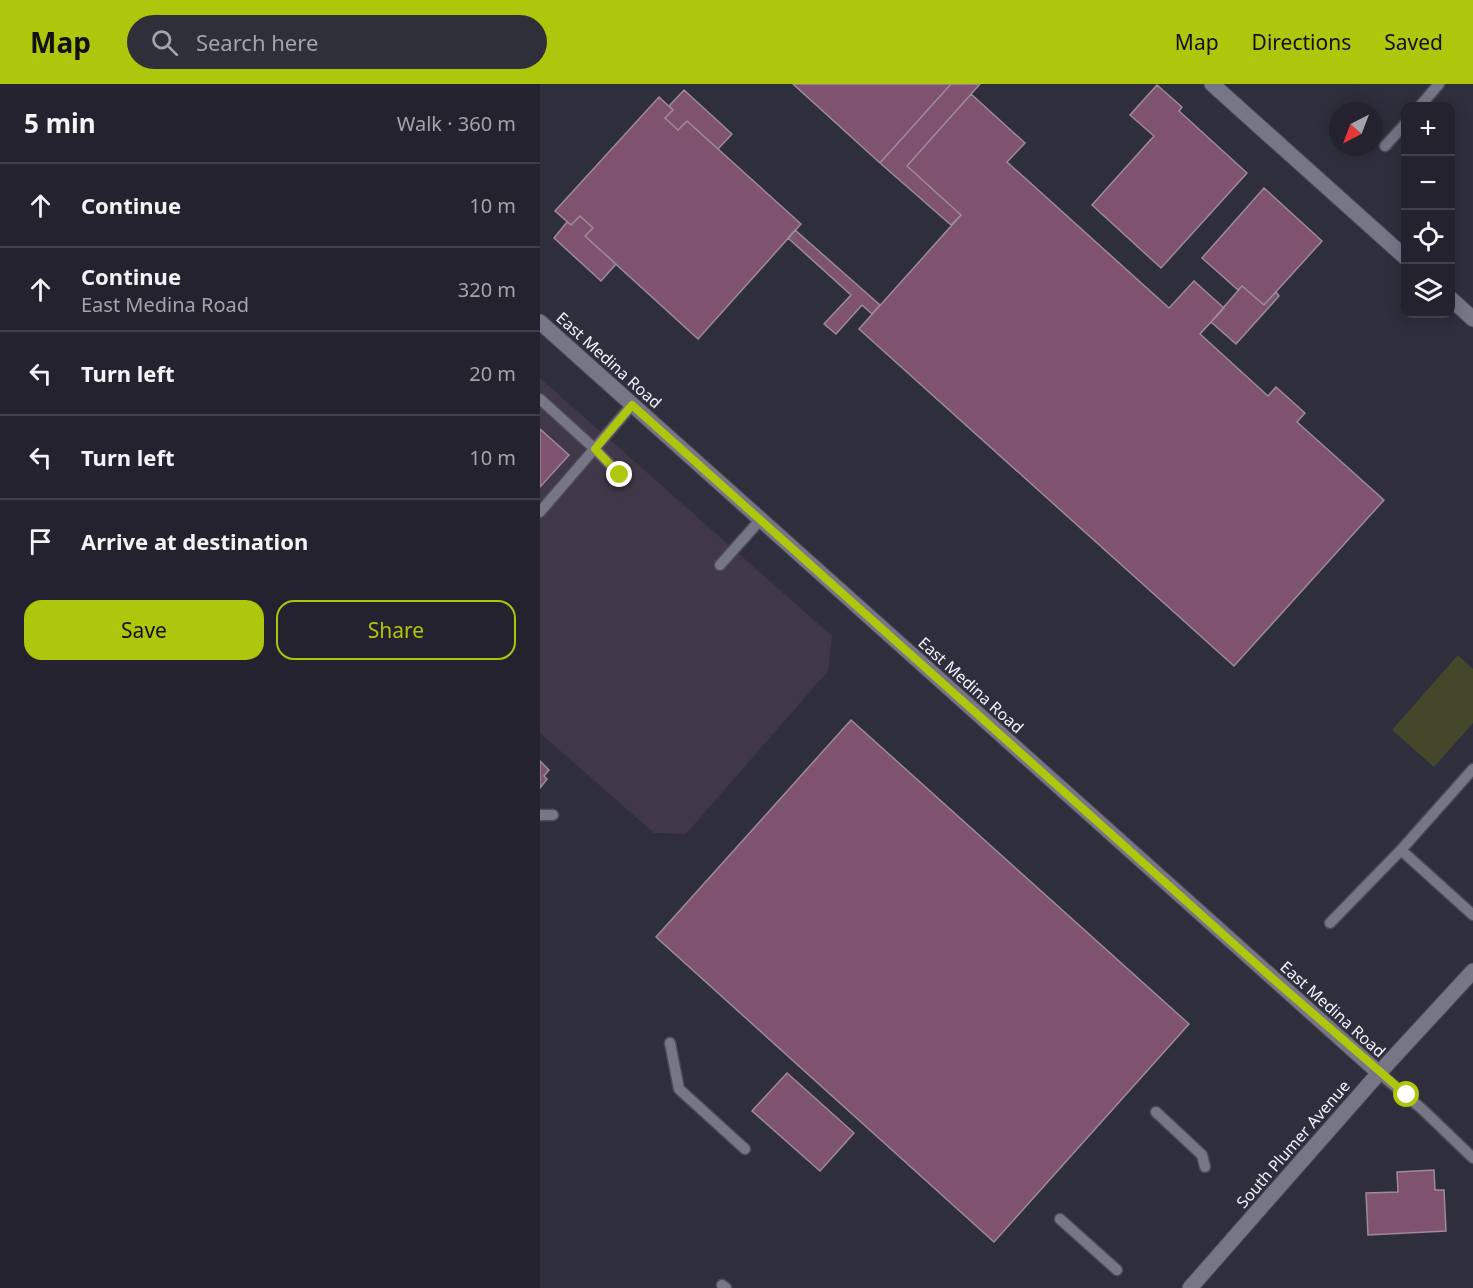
<!DOCTYPE html>
<html lang="en">
<head>
<meta charset="utf-8">
<style>
  body { margin:0; font-family:"Noto Sans",sans-serif; background:#2f2f3a; color:#f1f3f6 }
  .controls { position:absolute; right:18px; top:18px; display:grid; overflow:hidden; border-radius:12px; box-shadow:0 3px 15px #0003 }
  .controls button { width:54px; height:54px; display:grid; place-items:center; padding:0; border:0; border-bottom:2px solid #403f4a; background:#23222e; color:#f1f3f6; font:30px sans-serif }
  .compass { position:absolute; left:789px; top:18px; width:54px; height:54px; border-radius:50%; background:#23222e; box-shadow:0 3px 15px #0003; rotate:222deg }
  .stop { position:absolute; width:18px; height:18px; margin:-14px; border:4px solid #aec60b; border-radius:50%; background:#fff }
  .stop.end { background:#aec60b; border-color:#fff; box-shadow:0 2px 6px #0008 }
  .list { margin:0; padding:0; list-style:none }
  h2 { display:flex; justify-content:space-between; align-items:center; height:78px; margin:0; padding:0 24px; font-size:26px }
  h2 small { font-size:20px; font-weight:400; color:#a3a4aa }
  .list li { display:grid; grid-template-columns:39px 1fr auto; gap:18px; align-items:center; box-sizing:border-box; height:84px; padding:0 24px; border-top:2px solid #403f4a }
  .list b { display:block; font-size:22px; white-space:nowrap }
  .list p { margin:0; font-size:20px; white-space:nowrap; color:#a3a4aa }
  .list em { font-size:20px; font-style:normal; color:#a3a4aa }
  .actions { display:flex; gap:12px; padding:18px 24px }
  .actions a { flex:1; padding:14px 0; border:2px solid #aec60b; border-radius:18px; text-align:center; font-size:21px; color:#aec60b }
  .actions .main { background:#aec60b; color:#111 }
  .icon { flex:none; width:33px; height:33px; fill:none; stroke:currentColor; stroke-width:2; stroke-linecap:round; stroke-linejoin:round }
  .map { position:relative; flex:none; width:933px; height:1204px; overflow:hidden }
  header { display:flex; align-items:center; gap:36px; box-sizing:border-box; height:84px; padding:0 30px; background:#aec60b; color:#111 }
  header strong { font-size:28px }
  nav { display:flex; gap:33px; margin-inline-start:auto; font-size:21px }
  .search { width:420px; height:54px; background:#2f2f3a; display:flex; align-items:center; gap:15px; box-sizing:border-box; padding:0 21px; border-radius:33px; color:#a3a4aa; font-size:22px }
  main { display:flex }
  aside { flex:1; background:#23222e }
  .map>svg:first-child { display:block }
</style>
</head>
<body>
<header>
<strong>Map</strong>
<div class="search"><svg class="icon" aria-label="search" viewBox="0 0 24 24"><circle cx="10" cy="10" r="6"/><path d="M15 15l6 6"/></svg>Search here</div>
<nav><a>Map</a><a>Directions</a><a>Saved</a></nav>
</header>
<main>
<aside>
<h2>5 min<small>Walk · 360 m</small></h2>
<ul class="list">
<li><svg class="icon" aria-label="ahead" viewBox="0 0 24 24"><path d="M12 20V5M6 11l6-6 6 6"/></svg><div><b>Continue</b></div><em>10 m</em></li>
<li><svg class="icon" aria-label="ahead" viewBox="0 0 24 24"><path d="M12 20V5M6 11l6-6 6 6"/></svg><div><b>Continue</b><p>East Medina Road</p></div><em>320 m</em></li>
<li><svg class="icon" aria-label="left" viewBox="0 0 24 24"><path d="M17 20v-9H6M10 6l-5 5 5 5"/></svg><div><b>Turn left</b></div><em>20 m</em></li>
<li><svg class="icon" aria-label="left" viewBox="0 0 24 24"><path d="M17 20v-9H6M10 6l-5 5 5 5"/></svg><div><b>Turn left</b></div><em>10 m</em></li>
<li><svg class="icon" aria-label="arrive" viewBox="0 0 24 24"><path d="M6 21V4h12l-3 4 3 4H6"/></svg><div><b>Arrive at destination</b></div></li>
</ul>
<div class="actions"><a class="main">Save</a><a>Share</a></div>
</aside>
<div class="map">
<svg width="933" height="1204" viewBox="0 0 933 1204">
  <rect width="100%" height="100%" fill="#2f2e3d"/>
  <path fill="#403748" d="M0,294L292,552L288,587L146,750L114,749L0,649Z"/>
  <path fill="#44472a" d="M918,571L933,585V639L894,683L852,646Z"/>
  <path fill="#7f536f" stroke="#9d8b96" stroke-width="1.5" d="M253,0H411L340,79Z
    M411,0H440L367,82L421,131L411,141L340,79Z
    M617,1L642,23L639,27L707,89L621,184L552,121L614,52L590,31Z
    M144,6L192,50L178,65L147,37L138,46L125,34L133,26L129,22Z
    M431,10L485,59L467,78L629,224L654,197L684,224L660,250L728,312L736,303L765,329L757,338L844,416L694,582L319,245L421,131L367,82Z
    M119,13L133,26L125,34L138,46L147,37L261,140L158,255L45,152L53,144L40,132L31,141L15,127Z
    M724,104L782,157L724,221L702,202L698,206L662,174Z
    M40,132L53,144L45,152L76,180L61,197L14,154L27,138L31,141Z
    M255,146L340,221L332,230L322,221L296,250L284,240L311,211L248,154Z
    M702,202L724,221L736,208L739,212L696,260L671,238Z
    M0,345L29,371L0,403Z
    M311,636L649,940L454,1158L116,853Z
    M0,677L9,686L4,692L7,695L0,704Z
    M247,989L314,1049L280,1087L212,1027Z
    M894,1086L895,1106H904L906,1147L828,1151L826,1109L858,1108L857,1088Z"/>
  <g fill="none" stroke-linecap="round" stroke-linejoin="round">
    <defs>
      <path id="service" d="M880,22L899,0
        M845,62L866,39
        M0,315L55,365L80,391
        M0,428L92,321
        M180,481L221,435
        M0,731H13
        M861,766L933,831
        M790,839L861,766L933,685
        M130,959L139,1005L205,1065
        M839,989L882,1025L933,1074
        M616,1028L662,1071L665,1083
        M520,1135L577,1186
        M182,1201L186,1204"/>
      <path id="minor" d="M672,0L866,174
        M910,214L933,235
        M0,238L839,989
        M650,1204L839,989L933,887"/>
    </defs>
    <use href="#service" stroke="#4b4b57" stroke-width="13"/>
    <use href="#minor" stroke="#4b4b57" stroke-width="17"/>
    <use href="#service" stroke="#777687" stroke-width="10"/>
    <use href="#minor" stroke="#777687" stroke-width="15"/>
  </g>
  <g fill="none" stroke-linecap="round" stroke-linejoin="round">
    <path stroke="#aec60b" stroke-width="8" d="M80,391L55,365L92,321L732,894L867,1011"/>
  </g>
  <g text-anchor="middle" dominant-baseline="central" stroke-width="4.5" stroke-linejoin="round" paint-order="stroke">
    <g font-size="16" fill="#f1f1fb" stroke="#2f2e3d">
      <text transform="translate(69 276) rotate(42)">East Medina Road</text>
      <text transform="translate(431 601) rotate(42)">East Medina Road</text>
      <text transform="translate(793 925) rotate(42)">East Medina Road</text>
      <text transform="translate(753 1060) rotate(-49)">South Plumer Avenue</text>
    </g>
  </g>
</svg>
<div class="controls">
<button>+</button>
<button>−</button>
<button><svg class="icon" aria-label="locate" viewBox="0 0 24 24"><circle cx="12" cy="12" r="6"/><path d="M12 2v4M12 18v4M2 12h4M18 12h4"/></svg></button>
<button><svg class="icon" aria-label="layers" viewBox="0 0 24 24"><path d="M12 4l9 5-9 5-9-5zM3 14l9 5 9-5"/></svg></button>
</div>
<svg class="compass" viewBox="-18 -18 36 36"><path d="M0-13l5 13h-10z" fill="#e53935"/><path d="M0 13l5-13h-10z" fill="#a3a4aa"/></svg>
<div class="stop" style="left:867px;top:1011px"></div>
<div class="stop end" style="left:80px;top:391px"></div>
</div>
</main>
</body>
</html>
